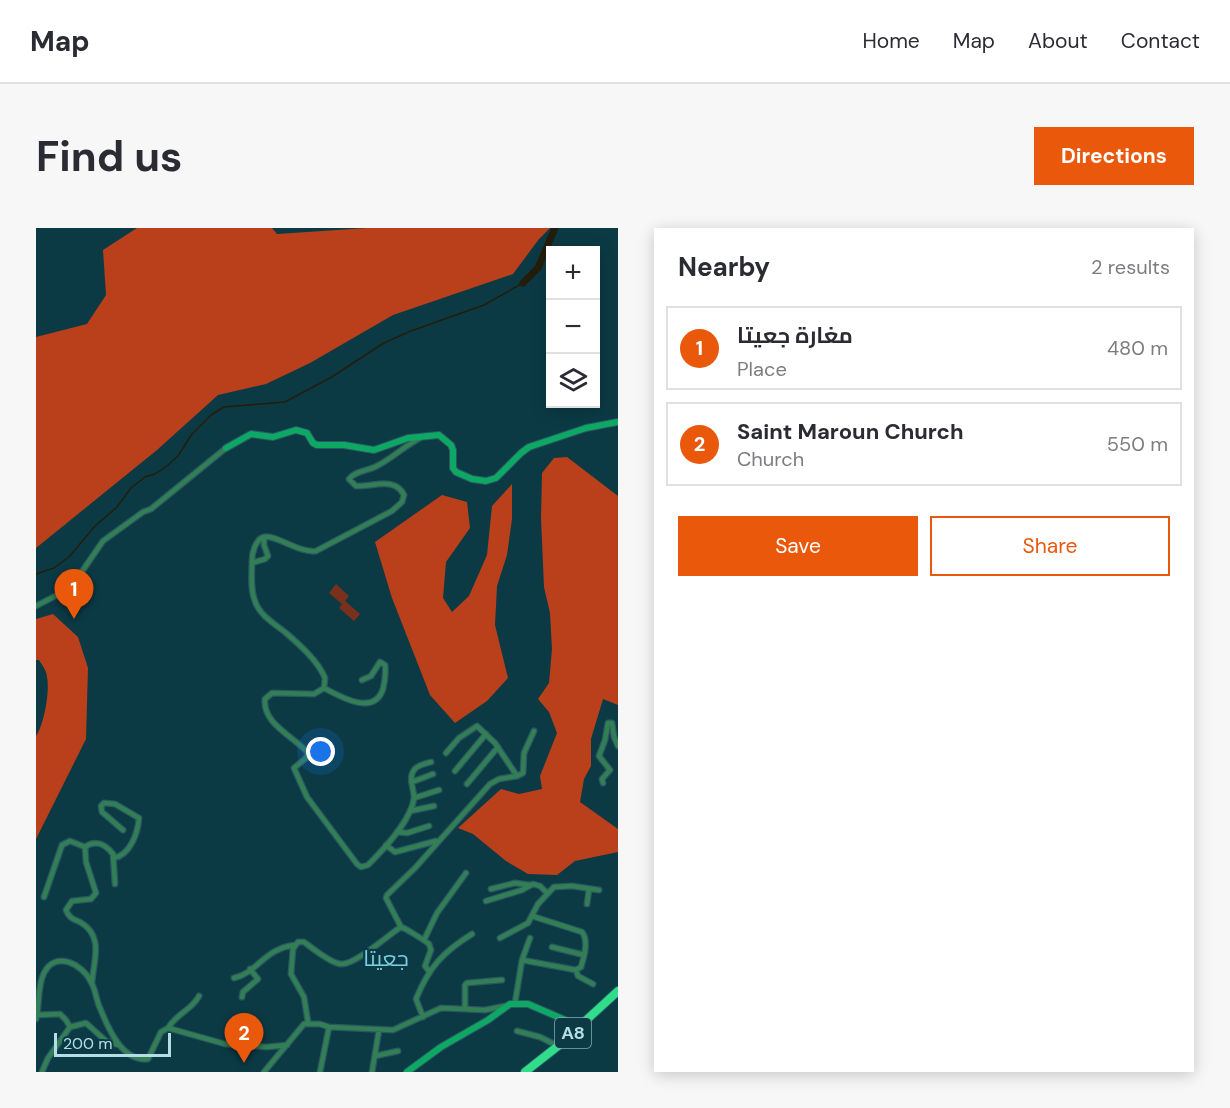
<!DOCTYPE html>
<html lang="en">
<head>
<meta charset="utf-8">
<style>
  body { margin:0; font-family:"DM Sans",Cairo,sans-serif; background:#f7f7f7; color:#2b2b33 }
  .controls { position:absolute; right:18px; top:18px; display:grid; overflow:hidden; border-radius:0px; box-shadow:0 3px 15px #0003 }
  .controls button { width:54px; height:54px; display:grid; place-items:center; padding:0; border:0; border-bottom:2px solid #e1e1e2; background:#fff; color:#2b2b33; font:30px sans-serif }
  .scale { position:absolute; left:18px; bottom:15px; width:117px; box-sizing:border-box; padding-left:6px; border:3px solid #b6dde7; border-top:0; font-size:16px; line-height:21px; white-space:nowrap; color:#b6dde7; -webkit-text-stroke:4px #0b3a45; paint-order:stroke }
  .you { position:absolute; left:285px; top:524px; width:21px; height:21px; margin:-15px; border:4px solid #fff; border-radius:50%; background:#1a73e8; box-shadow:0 0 0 9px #1a73e833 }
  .badge { display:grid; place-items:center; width:39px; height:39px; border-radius:50%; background:#ea580c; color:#fff; font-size:20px; font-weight:700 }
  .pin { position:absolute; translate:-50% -50px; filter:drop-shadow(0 2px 3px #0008) }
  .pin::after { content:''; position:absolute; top:32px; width:21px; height:18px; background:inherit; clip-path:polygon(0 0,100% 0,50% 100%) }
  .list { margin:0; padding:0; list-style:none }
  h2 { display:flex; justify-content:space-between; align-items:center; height:78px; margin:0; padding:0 24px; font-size:26px }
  h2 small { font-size:20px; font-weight:400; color:#7c7c81 }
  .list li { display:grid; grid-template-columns:39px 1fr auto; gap:18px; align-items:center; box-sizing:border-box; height:84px; margin:0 12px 12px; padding:0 12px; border:2px solid #e1e1e2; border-radius:0px }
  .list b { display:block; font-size:22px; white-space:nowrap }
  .list p { margin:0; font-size:20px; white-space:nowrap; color:#7c7c81 }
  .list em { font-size:20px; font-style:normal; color:#7c7c81 }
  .actions { display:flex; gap:12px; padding:18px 24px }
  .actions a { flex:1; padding:14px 0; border:2px solid #ea580c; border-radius:0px; text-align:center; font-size:21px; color:#ea580c }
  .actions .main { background:#ea580c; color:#fff }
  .icon { flex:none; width:33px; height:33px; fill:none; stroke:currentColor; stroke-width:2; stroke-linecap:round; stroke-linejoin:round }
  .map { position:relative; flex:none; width:582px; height:844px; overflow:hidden; border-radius:0px }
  header { display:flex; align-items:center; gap:36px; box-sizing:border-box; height:84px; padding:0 30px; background:#fff; border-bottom:2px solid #e1e1e2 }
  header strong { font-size:28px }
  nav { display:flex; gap:33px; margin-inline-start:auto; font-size:21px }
  .intro { display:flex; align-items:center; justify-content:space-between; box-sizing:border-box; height:144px; padding:0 36px }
  h1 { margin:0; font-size:42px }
  .button { padding:15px 27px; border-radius:0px; background:#ea580c; color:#fff; font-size:21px; font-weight:700 }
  main { display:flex; gap:36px; padding:0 36px }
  aside { flex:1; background:#fff; border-radius:0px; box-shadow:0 3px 15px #0003 }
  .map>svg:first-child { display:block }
</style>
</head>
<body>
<header>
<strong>Map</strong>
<nav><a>Home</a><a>Map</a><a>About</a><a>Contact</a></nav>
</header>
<div class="intro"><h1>Find us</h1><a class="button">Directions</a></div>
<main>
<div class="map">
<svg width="582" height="844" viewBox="0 0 582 844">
  <rect width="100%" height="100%" fill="#0b3a45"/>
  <path fill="#7a311c" d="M300,356L313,368L309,373L324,386L318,393L303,380L306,376L293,365Z"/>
  <path fill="#b9401b" d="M101,0H236L241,6L331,0H514L503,11L477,46L357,87L274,135L230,156L182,167L121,222L0,320V109L51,96L70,67L67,22Z
    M531,229L582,268V477L567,471L555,511V538L548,551L544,574L582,601V624L539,633L521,647L492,646L470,633L437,606L422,600L465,561L483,566L506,561L504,548L521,505L513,484L502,471L513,455L516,421L514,385L508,359L505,290L506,245L518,230Z
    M476,256V291L471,327L461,358L459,397L472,450L451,473L419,495L394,467L356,370L339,314L406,267L431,274L434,300L410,334L407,370L416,384L433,368L451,327L456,278Z
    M17,386L42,409L52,440L50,511L0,611V508C8,497 14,463 11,449C11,443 6,437 3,432H0V391Z"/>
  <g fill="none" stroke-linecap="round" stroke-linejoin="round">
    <path stroke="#231e0b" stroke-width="1.5" d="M0,346L18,340L33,329L59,298L81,279L95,260L109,249L119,246L131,238L142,228L156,206L175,187L188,179L249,174L294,150L348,115L375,103L448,77L487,55"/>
    <path stroke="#231e0b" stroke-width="7" d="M487,55L502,40L519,0"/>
    <defs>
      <path id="street" d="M384,210C368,218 356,231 339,239C330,243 319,243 313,251L320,258C336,259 359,248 368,267L366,274L356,283L280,323C262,325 239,306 228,309C220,311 216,324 216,332C216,345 214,361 219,373C223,387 239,396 250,405C264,417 282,433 289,450L288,460L278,466L236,465L229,471C226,496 259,509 272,525L270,530L258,540L271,569L321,636L325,639L332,637C348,621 375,593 378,570C378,561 372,550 378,542C381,537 389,536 395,534
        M216,335L229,331L232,328L228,317V309
        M0,378L27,364L47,342L67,313L107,284L115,281L190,220
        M288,460C303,468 338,489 347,461C349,453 350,446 349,437L344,434L335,448L326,452
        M419,543L450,506
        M481,548L487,545L488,525L498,503
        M376,554L397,546
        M567,555L566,551L574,542L563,528L569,512L572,495H576L578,509L582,518
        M431,556L462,519
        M378,570L403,562
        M374,583L398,578
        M361,604L371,605L393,598
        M350,617L359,624L400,613
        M78,630C94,627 102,605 103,590L79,576L68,575L65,578L66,584L87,602
        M455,661L479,655L494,657
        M8,669L26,617L34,613L49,619
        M450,673L486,662L497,656L504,658L511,665
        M551,676L553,661
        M464,710L492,695L502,676L518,659L536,658L563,662
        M388,712L401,685L430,645
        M516,719L548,727
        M486,732L540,742L545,739C548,729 553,713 546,704L496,688
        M540,742L542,748L557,756
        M393,743L389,738L395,722L393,716C388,712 369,700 365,699L350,670L351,667L379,640L454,556L463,551L481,548L459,515L441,498L423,510L410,525
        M198,750C223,744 227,721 259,717
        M56,754C58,731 68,708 44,694C37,691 33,690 30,682L36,673L55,671L60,665L50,634L49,619C60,611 70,617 77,626L79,656
        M206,769L207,764L222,751L214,741
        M479,775L486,732L494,710
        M429,781V757L431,755L466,752
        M1,787L24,786L30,792L34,799
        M387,789L380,771C393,739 407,724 436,706
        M0,791C4,776 1,759 8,745C19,722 47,736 55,754C60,762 60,772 64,780C72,800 86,834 112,831L125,804L132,800L189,816L231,819L251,817
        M272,794L268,769L255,746L257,721L262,714H268C276,720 296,736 305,736C319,737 352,707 365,699
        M132,800C140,786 156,782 163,768
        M481,803L504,809L522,818
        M339,828L362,823
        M6,844L12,830L34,799L50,795L70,813L83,817
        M228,844L268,796H284L293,799L357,802L405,780L449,782L469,778
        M284,844L293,799
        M336,844L343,802"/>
      <path id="secondary" d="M190,220L215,206L237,209L260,202L271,205L277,215L281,217H308L338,222L372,210L403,207L415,217L417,222V240L420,244L436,251L450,253L460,250L485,225L493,219L550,200L582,194
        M371,844L405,819L452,792L474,776H492L543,798"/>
      <path id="highway" d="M489,844L522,818L582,763"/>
    </defs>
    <use href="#street" stroke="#2a5762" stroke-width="7"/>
    <use href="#secondary" stroke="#2a5762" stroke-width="8"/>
    <use href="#highway" stroke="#2a5762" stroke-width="10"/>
    <use href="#street" stroke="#327f55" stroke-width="4.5"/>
    <use href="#secondary" stroke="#0ea865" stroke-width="6"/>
    <use href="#highway" stroke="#30dd8b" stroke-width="8"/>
  </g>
  <g text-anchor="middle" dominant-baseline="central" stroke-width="4.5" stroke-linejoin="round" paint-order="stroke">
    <rect fill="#0b3a45" stroke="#83acb6" stroke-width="1.5" x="519" y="790" width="36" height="30" rx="4.5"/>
    <g font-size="18" font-weight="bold" fill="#b6dde7">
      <text x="537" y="805">A8</text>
    </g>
    <g font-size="22" fill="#7bcee3" stroke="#0b3a45">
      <text x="350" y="730">جعيتا</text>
    </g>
  </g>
</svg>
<div class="controls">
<button>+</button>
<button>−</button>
<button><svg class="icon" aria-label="layers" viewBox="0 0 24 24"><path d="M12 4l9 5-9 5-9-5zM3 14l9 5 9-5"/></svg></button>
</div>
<div class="scale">200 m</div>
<div class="you"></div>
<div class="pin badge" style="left:38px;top:391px">1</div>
<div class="pin badge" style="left:208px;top:835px">2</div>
</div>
<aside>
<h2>Nearby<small>2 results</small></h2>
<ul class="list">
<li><span class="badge">1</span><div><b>مغارة جعيتا</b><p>Place</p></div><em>480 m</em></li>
<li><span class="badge">2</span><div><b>Saint Maroun Church</b><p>Church</p></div><em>550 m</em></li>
</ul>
<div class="actions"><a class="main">Save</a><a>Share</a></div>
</aside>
</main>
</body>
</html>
